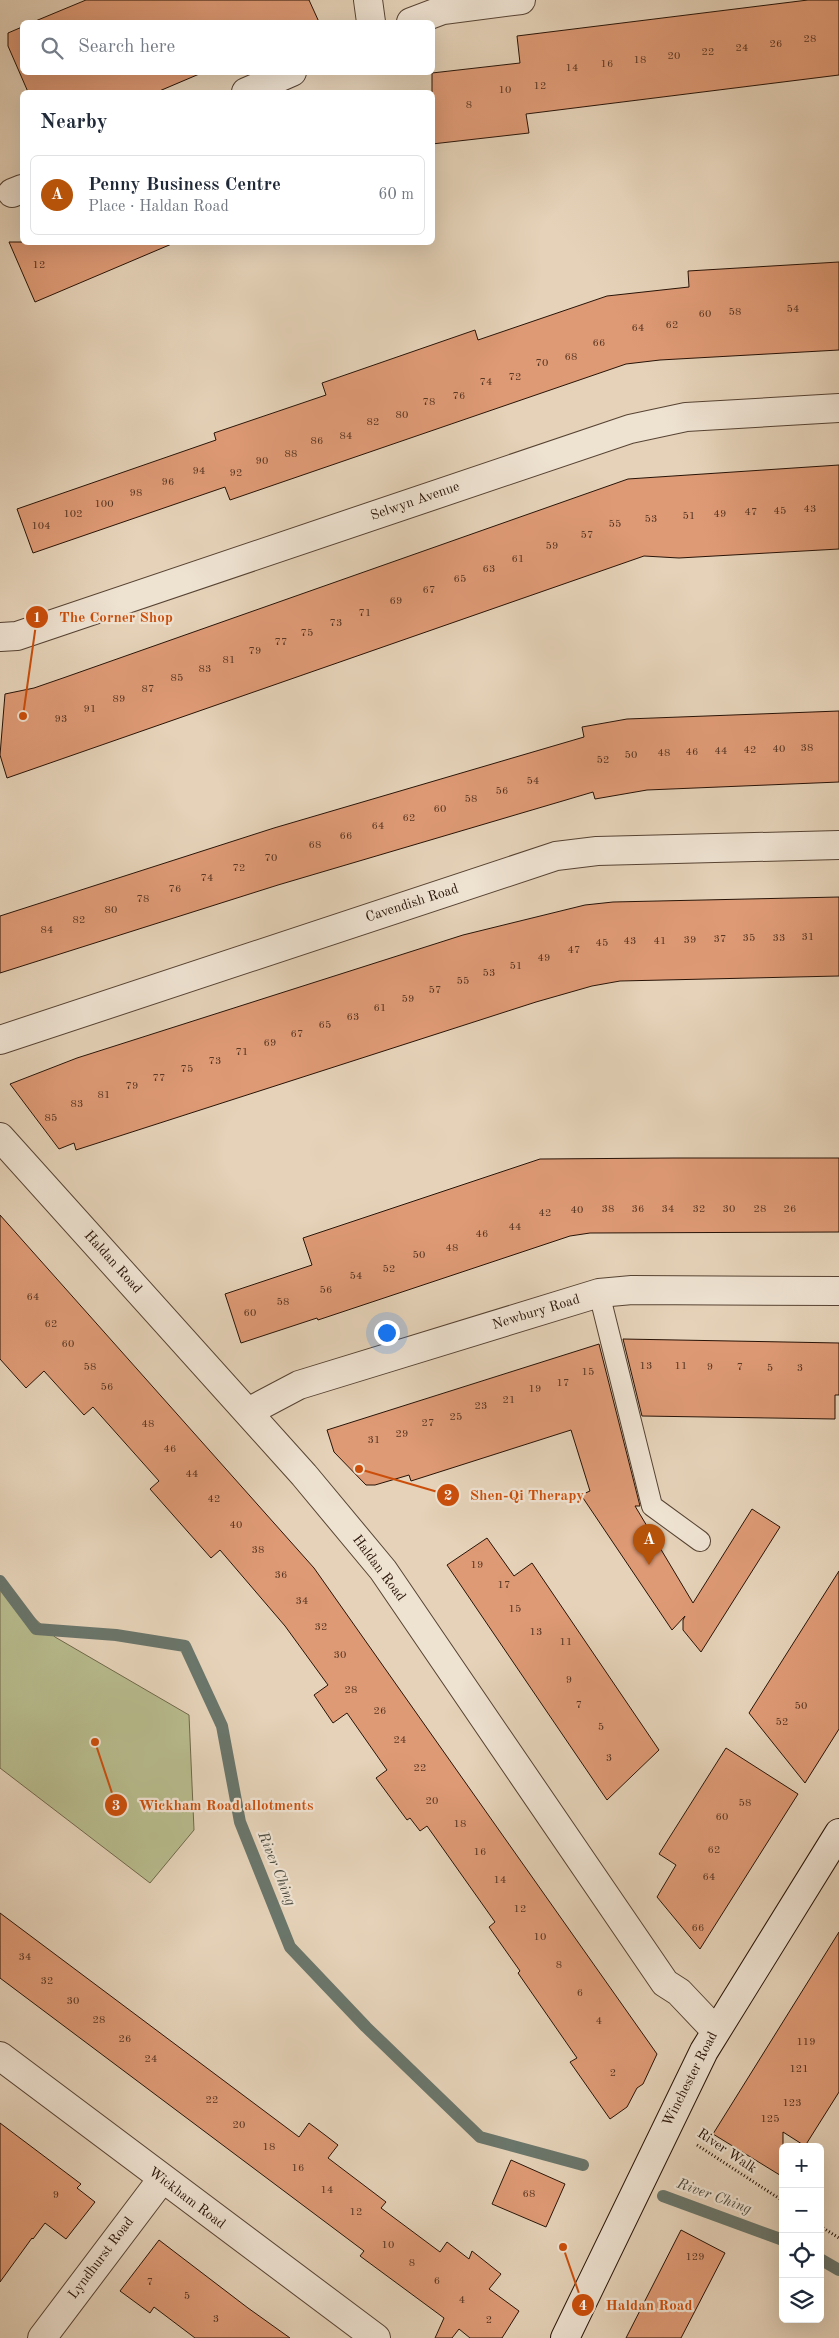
<!DOCTYPE html>
<html lang="en">
<head>
<meta charset="utf-8">
<style>
  body { margin:0; font-family:"Old Standard TT",serif; background:#f2f2f3; color:#1f2937 }
  .controls { position:absolute; right:15px; bottom:15px; display:grid; overflow:hidden; border-radius:8px; box-shadow:0 5px 20px #0002 }
  .controls button { width:45px; height:45px; display:grid; place-items:center; padding:0; border:0; border-bottom:1px solid #e0e1e3; background:#fff; color:#1f2937; font:25px sans-serif }
  .you { position:absolute; left:386px; top:1332px; width:18px; height:18px; margin:-12px; border:4px solid #fff; border-radius:50%; background:#1a73e8; box-shadow:0 0 0 8px #1a73e833 }
  .badge { display:grid; place-items:center; width:32px; height:32px; border-radius:50%; background:#b45309; color:#fff; font-size:16px; font-weight:700 }
  .pin { position:absolute; translate:-50% -41px; filter:drop-shadow(0 1px 2px #0008) }
  .pin::after { content:''; position:absolute; top:26px; width:18px; height:15px; background:inherit; clip-path:polygon(0 0,100% 0,50% 100%) }
  .list { margin:0; padding:0; list-style:none }
  h2 { display:flex; justify-content:space-between; align-items:center; height:65px; margin:0; padding:0 20px; font-size:21px }
  h2 small { font-size:16px; font-weight:400; color:#747a83 }
  .list li { display:grid; grid-template-columns:32px 1fr auto; gap:15px; align-items:center; box-sizing:border-box; height:80px; margin:0 10px 10px; padding:0 10px; border:1px solid #e0e1e3; border-radius:8px }
  .list b { display:block; font-size:19px; white-space:nowrap }
  .list p { margin:0; font-size:16px; white-space:nowrap; color:#747a83 }
  .list em { font-size:16px; font-style:normal; color:#747a83 }
  .icon { flex:none; width:28px; height:28px; fill:none; stroke:currentColor; stroke-width:2; stroke-linecap:round; stroke-linejoin:round }
  .map { position:relative; flex:none; width:839px; height:2338px; overflow:hidden }
  .search { position:absolute; background:#fff; box-shadow:0 5px 20px #0002; left:20px; top:20px; width:415px; height:55px; display:flex; align-items:center; gap:12px; box-sizing:border-box; padding:0 18px; border-radius:8px; color:#747a83; font-size:19px }
  .panel { position:absolute; background:#fff; box-shadow:0 5px 20px #0002; left:20px; top:90px; width:415px; height:155px; border-radius:8px }
  .map>svg:first-child { display:block }
</style>
</head>
<body>
<div class="map">
<svg width="839" height="2338" viewBox="0 0 839 2338">
  <rect width="100%" height="100%" fill="#e5d2b8"/>
  <filter id="stains"><feTurbulence type="fractalNoise" baseFrequency=".004" numOctaves="4"/><feColorMatrix values="0 0 0 0 .2 0 0 0 0 .09 0 0 0 0 .02 0 0 0 .5 -.17"/></filter>
  <radialGradient id="worn" r=".72"><stop offset=".6" stop-color="#630" stop-opacity="0"/><stop offset="1" stop-color="#630" stop-opacity=".3"/></radialGradient>
  <path fill="#b7bb8d" stroke="#70674a" d="M0,1587L55,1637L189,1715L194,1830L150,1883L0,1768Z"/>
  <g fill="none" stroke-linecap="round" stroke-linejoin="round">
    <path stroke="#6a766b" stroke-width="12" d="M0,1581L36,1629L116,1635L185,1646L222,1726L240,1822L290,1947L366,2027L480,2137L583,2165
      M663,2196L783,2240
      M820,2259L839,2270"/>
  </g>
  <path fill="#de9a75" stroke="#281307" d="M86,0H309L319,22H33Z
    M808,0H839V75L526,114L529,133L432,144V73L520,63L517,36Z
    M22,27V72H204L157,92H28L8,46V33Z
    M9,242H174V243L35,302Z
    M839,262V350L660,360L626,364L230,500L225,487L33,553L17,509L216,440L214,433L326,395L322,383L475,330L478,340L607,296L689,287L688,271Z
    M839,465V549L679,558L644,556L7,778L0,755L5,694L34,688L63,678L628,479Z
    M839,711V782L647,790L595,799L593,792L278,885L0,973V916L274,828L584,737L582,727L627,719Z
    M839,897V976L620,981L592,986L536,1002L76,1150L74,1143L59,1149L10,1084L77,1058L463,935L585,905L613,902Z
    M673,1158H839V1232L590,1233L570,1236L318,1320L317,1318L241,1343L225,1294L312,1265L303,1238L540,1159Z
    M0,1215L314,1568L657,2054L643,2084L637,2088L627,2107L610,2119L570,2062L577,2058L518,1973L520,1971L489,1927L495,1922L427,1826L420,1831L410,1818L407,1820L376,1778L387,1770L347,1713L333,1723L314,1695L328,1685L285,1626L220,1550L211,1558L150,1489L159,1481L93,1407L84,1415L44,1371L26,1388L0,1359Z
    M623,1339L839,1343V1395H835V1419L642,1416Z
    M599,1344L640,1506H635L693,1603L752,1509L780,1527L701,1652L683,1630V1620L685,1616L672,1630L581,1495L590,1491L571,1430L411,1481L409,1475L375,1485H366L334,1452L327,1430Z
    M487,1538L514,1576L532,1563L659,1750L607,1800L447,1565Z
    M839,1571V1729L805,1783L749,1713Z
    M726,1748L798,1794L700,1949L657,1897L676,1865L659,1854Z
    M0,1913L299,2137L309,2123L325,2135L338,2145L328,2158L386,2202L381,2208L440,2252L447,2242L469,2259L472,2251L501,2274L489,2289L519,2311L502,2338H470L459,2329L452,2338H435L444,2318L360,2256L364,2251L0,1978Z
    M839,1932V2092L805,2146L783,2132V2177L713,2134Z
    M0,2123L81,2184L77,2188L95,2202L66,2239L45,2223L33,2239L32,2238L0,2282Z
    M511,2160L565,2184L546,2227L492,2204Z
    M681,2230L725,2253L709,2284L681,2338H626Z
    M159,2240L248,2308L290,2338H195L154,2307L150,2313L120,2291Z"/>
  <g fill="none" stroke-linecap="round" stroke-linejoin="round">
    <defs>
      <path id="service" d="M599,1293L652,1506L700,1541"/>
      <path id="minor" d="M368,0L371,22
        M411,22L443,10L521,0
        M246,92L292,72
        M12,193L22,189
        M0,637L17,636L630,429L686,417L839,408
        M0,1040L556,856L597,851L839,845
        M0,1137L304,1475L383,1570L665,1983L679,1992L715,2030
        M248,1412L299,1385L599,1293L632,1290L839,1291
        M0,2056L376,2338
        M42,2338L162,2179"/>
      <path id="secondary" d="M565,2338L704,2051L839,1833"/>
    </defs>
    <use href="#service" stroke="#574333" stroke-width="22"/>
    <use href="#minor" stroke="#574333" stroke-width="30"/>
    <use href="#secondary" stroke="#281307" stroke-width="30"/>
    <path stroke="#281307" stroke-width="3" stroke-dasharray="1 2.5" stroke-linecap="butt" d="M697,2145L783,2201
      M820,2226L839,2238"/>
    <use href="#service" stroke="#eee2d1" stroke-width="20"/>
    <use href="#minor" stroke="#eee2d1" stroke-width="28"/>
    <use href="#secondary" stroke="#eee2d1" stroke-width="28"/>
  </g>
  <g text-anchor="middle" dominant-baseline="central" stroke-width="4.5" stroke-linejoin="round" paint-order="stroke">
    <g font-size="11" fill="#563522">
      <text x="810" y="39">28</text>
      <text x="776" y="44">26</text>
      <text x="742" y="48">24</text>
      <text x="708" y="52">22</text>
      <text x="674" y="56">20</text>
      <text x="640" y="60">18</text>
      <text x="607" y="64">16</text>
      <text x="572" y="68">14</text>
      <text x="540" y="86">12</text>
      <text x="505" y="90">10</text>
      <text x="469" y="105">8</text>
      <text x="39" y="265">12</text>
      <text x="793" y="309">54</text>
      <text x="735" y="312">58</text>
      <text x="705" y="314">60</text>
      <text x="672" y="325">62</text>
      <text x="638" y="328">64</text>
      <text x="599" y="343">66</text>
      <text x="571" y="357">68</text>
      <text x="542" y="363">70</text>
      <text x="515" y="377">72</text>
      <text x="486" y="382">74</text>
      <text x="459" y="396">76</text>
      <text x="429" y="402">78</text>
      <text x="402" y="415">80</text>
      <text x="373" y="422">82</text>
      <text x="346" y="436">84</text>
      <text x="317" y="441">86</text>
      <text x="291" y="454">88</text>
      <text x="262" y="461">90</text>
      <text x="199" y="471">94</text>
      <text x="236" y="473">92</text>
      <text x="168" y="482">96</text>
      <text x="136" y="493">98</text>
      <text x="104" y="504">100</text>
      <text x="810" y="509">43</text>
      <text x="780" y="511">45</text>
      <text x="751" y="512">47</text>
      <text x="73" y="514">102</text>
      <text x="720" y="514">49</text>
      <text x="689" y="516">51</text>
      <text x="651" y="519">53</text>
      <text x="615" y="524">55</text>
      <text x="41" y="526">104</text>
      <text x="587" y="535">57</text>
      <text x="552" y="546">59</text>
      <text x="518" y="559">61</text>
      <text x="489" y="569">63</text>
      <text x="460" y="579">65</text>
      <text x="429" y="590">67</text>
      <text x="396" y="601">69</text>
      <text x="365" y="613">71</text>
      <text x="336" y="623">73</text>
      <text x="307" y="633">75</text>
      <text x="281" y="642">77</text>
      <text x="255" y="651">79</text>
      <text x="229" y="660">81</text>
      <text x="205" y="669">83</text>
      <text x="177" y="678">85</text>
      <text x="148" y="689">87</text>
      <text x="119" y="699">89</text>
      <text x="90" y="709">91</text>
      <text x="61" y="719">93</text>
      <text x="807" y="748">38</text>
      <text x="779" y="749">40</text>
      <text x="750" y="750">42</text>
      <text x="721" y="751">44</text>
      <text x="692" y="752">46</text>
      <text x="664" y="753">48</text>
      <text x="631" y="755">50</text>
      <text x="603" y="760">52</text>
      <text x="533" y="781">54</text>
      <text x="502" y="791">56</text>
      <text x="471" y="799">58</text>
      <text x="440" y="809">60</text>
      <text x="409" y="818">62</text>
      <text x="378" y="826">64</text>
      <text x="346" y="836">66</text>
      <text x="315" y="845">68</text>
      <text x="271" y="858">70</text>
      <text x="239" y="868">72</text>
      <text x="207" y="878">74</text>
      <text x="175" y="889">76</text>
      <text x="143" y="899">78</text>
      <text x="111" y="910">80</text>
      <text x="79" y="920">82</text>
      <text x="47" y="930">84</text>
      <text x="808" y="937">31</text>
      <text x="749" y="938">35</text>
      <text x="779" y="938">33</text>
      <text x="720" y="939">37</text>
      <text x="690" y="940">39</text>
      <text x="630" y="941">43</text>
      <text x="660" y="941">41</text>
      <text x="602" y="943">45</text>
      <text x="574" y="950">47</text>
      <text x="544" y="958">49</text>
      <text x="516" y="966">51</text>
      <text x="489" y="973">53</text>
      <text x="463" y="981">55</text>
      <text x="435" y="990">57</text>
      <text x="408" y="999">59</text>
      <text x="380" y="1008">61</text>
      <text x="353" y="1017">63</text>
      <text x="325" y="1025">65</text>
      <text x="297" y="1034">67</text>
      <text x="270" y="1043">69</text>
      <text x="242" y="1052">71</text>
      <text x="215" y="1061">73</text>
      <text x="187" y="1069">75</text>
      <text x="159" y="1078">77</text>
      <text x="132" y="1086">79</text>
      <text x="104" y="1095">81</text>
      <text x="77" y="1104">83</text>
      <text x="51" y="1118">85</text>
      <text x="608" y="1209">38</text>
      <text x="638" y="1209">36</text>
      <text x="668" y="1209">34</text>
      <text x="699" y="1209">32</text>
      <text x="729" y="1209">30</text>
      <text x="760" y="1209">28</text>
      <text x="790" y="1209">26</text>
      <text x="577" y="1210">40</text>
      <text x="545" y="1213">42</text>
      <text x="515" y="1227">44</text>
      <text x="482" y="1234">46</text>
      <text x="452" y="1248">48</text>
      <text x="419" y="1255">50</text>
      <text x="389" y="1269">52</text>
      <text x="356" y="1276">54</text>
      <text x="326" y="1290">56</text>
      <text x="33" y="1297">64</text>
      <text x="283" y="1302">58</text>
      <text x="250" y="1313">60</text>
      <text x="51" y="1324">62</text>
      <text x="68" y="1344">60</text>
      <text x="646" y="1366">13</text>
      <text x="681" y="1366">11</text>
      <text x="90" y="1367">58</text>
      <text x="710" y="1367">9</text>
      <text x="740" y="1367">7</text>
      <text x="770" y="1368">5</text>
      <text x="800" y="1368">3</text>
      <text x="588" y="1372">15</text>
      <text x="563" y="1383">17</text>
      <text x="107" y="1387">56</text>
      <text x="535" y="1389">19</text>
      <text x="509" y="1400">21</text>
      <text x="481" y="1406">23</text>
      <text x="456" y="1417">25</text>
      <text x="428" y="1423">27</text>
      <text x="148" y="1424">48</text>
      <text x="402" y="1434">29</text>
      <text x="374" y="1440">31</text>
      <text x="170" y="1449">46</text>
      <text x="192" y="1474">44</text>
      <text x="214" y="1499">42</text>
      <text x="236" y="1525">40</text>
      <text x="258" y="1550">38</text>
      <text x="477" y="1565">19</text>
      <text x="281" y="1575">36</text>
      <text x="504" y="1585">17</text>
      <text x="302" y="1601">34</text>
      <text x="515" y="1609">15</text>
      <text x="321" y="1627">32</text>
      <text x="536" y="1632">13</text>
      <text x="566" y="1642">11</text>
      <text x="340" y="1655">30</text>
      <text x="569" y="1680">9</text>
      <text x="351" y="1690">28</text>
      <text x="579" y="1705">7</text>
      <text x="801" y="1706">50</text>
      <text x="380" y="1711">26</text>
      <text x="782" y="1722">52</text>
      <text x="601" y="1727">5</text>
      <text x="400" y="1740">24</text>
      <text x="609" y="1758">3</text>
      <text x="420" y="1768">22</text>
      <text x="432" y="1801">20</text>
      <text x="745" y="1803">58</text>
      <text x="722" y="1817">60</text>
      <text x="460" y="1824">18</text>
      <text x="714" y="1850">62</text>
      <text x="480" y="1852">16</text>
      <text x="709" y="1877">64</text>
      <text x="500" y="1880">14</text>
      <text x="520" y="1909">12</text>
      <text x="698" y="1928">66</text>
      <text x="540" y="1937">10</text>
      <text x="25" y="1957">34</text>
      <text x="559" y="1965">8</text>
      <text x="47" y="1981">32</text>
      <text x="580" y="1993">6</text>
      <text x="73" y="2001">30</text>
      <text x="99" y="2020">28</text>
      <text x="599" y="2021">4</text>
      <text x="125" y="2039">26</text>
      <text x="806" y="2042">119</text>
      <text x="151" y="2059">24</text>
      <text x="799" y="2069">121</text>
      <text x="613" y="2073">2</text>
      <text x="212" y="2100">22</text>
      <text x="792" y="2103">123</text>
      <text x="770" y="2119">125</text>
      <text x="239" y="2125">20</text>
      <text x="269" y="2147">18</text>
      <text x="298" y="2168">16</text>
      <text x="327" y="2190">14</text>
      <text x="529" y="2194">68</text>
      <text x="56" y="2195">9</text>
      <text x="356" y="2212">12</text>
      <text x="388" y="2245">10</text>
      <text x="695" y="2257">129</text>
      <text x="412" y="2263">8</text>
      <text x="437" y="2281">6</text>
      <text x="150" y="2282">7</text>
      <text x="187" y="2296">5</text>
      <text x="462" y="2300">4</text>
      <text x="216" y="2319">3</text>
      <text x="489" y="2320">2</text>
    </g>
    <g font-size="14" fill="#281307" stroke="#eee2d1">
      <text transform="translate(415 501) rotate(-19)">Selwyn Avenue</text>
      <text transform="translate(412 903) rotate(-18)">Cavendish Road</text>
      <text transform="translate(113 1262) rotate(48)">Haldan Road</text>
      <text transform="translate(536 1312) rotate(-17)">Newbury Road</text>
      <text transform="translate(379 1568) rotate(53)">Haldan Road</text>
      <text transform="translate(690 2079) rotate(-63)">Winchester Road</text>
      <text transform="translate(727 2151) rotate(34)">River Walk</text>
      <text transform="translate(187 2198) rotate(37)">Wickham Road</text>
      <text transform="translate(101 2258) rotate(-53)">Lyndhurst Road</text>
    </g>
    <g font-size="15" font-style="italic" fill="#4e4d41" stroke="#eee2d1">
      <text transform="translate(276 1869) rotate(68)">River Ching</text>
      <text transform="translate(714 2197) rotate(20)">River Ching</text>
    </g>
  </g>
  <path fill="none" stroke="#cb4e0b" stroke-width="2" d="M23 716L37 617M359 1469L448 1495M95 1742L116 1805M563 2247L583 2305"/>
  <g fill="#cb4e0b" stroke="#eee2d1" stroke-width="2">
    <circle cx="23" cy="716" r="5"/>
    <circle cx="359" cy="1469" r="5"/>
    <circle cx="95" cy="1742" r="5"/>
    <circle cx="563" cy="2247" r="5"/>
    <circle cx="37" cy="617" r="12"/>
    <circle cx="448" cy="1495" r="12"/>
    <circle cx="116" cy="1805" r="12"/>
    <circle cx="583" cy="2305" r="12"/>
  </g>
  <g font-size="15" text-anchor="middle" font-weight="bold" fill="#fff">
    <text x="37" y="622">1</text>
    <text x="448" y="1500">2</text>
    <text x="116" y="1810">3</text>
    <text x="583" y="2310">4</text>
  </g>
  <g font-size="15" text-anchor="middle" font-weight="bold" fill="#cb4e0b" stroke="#eee2d1" stroke-width="4.5" stroke-linejoin="round" paint-order="stroke">
    <text x="116" y="622">The Corner Shop</text>
    <text x="527" y="1500">Shen-Qi Therapy</text>
    <text x="226" y="1810">Wickham Road allotments</text>
    <text x="649" y="2310">Haldan Road</text>
  </g>
  <rect width="100%" height="100%" filter="url(#stains)"/>
  <rect width="100%" height="100%" fill="url(#worn)"/>
</svg>
<div class="controls">
<button>+</button>
<button>−</button>
<button><svg class="icon" aria-label="locate" viewBox="0 0 24 24"><circle cx="12" cy="12" r="6"/><path d="M12 2v4M12 18v4M2 12h4M18 12h4"/></svg></button>
<button><svg class="icon" aria-label="layers" viewBox="0 0 24 24"><path d="M12 4l9 5-9 5-9-5zM3 14l9 5 9-5"/></svg></button>
</div>
<div class="you"></div>
<div class="pin badge" style="left:649px;top:1565px">A</div>
<div class="search"><svg class="icon" aria-label="search" viewBox="0 0 24 24"><circle cx="10" cy="10" r="6"/><path d="M15 15l6 6"/></svg>Search here</div>
<section class="panel">
<h2>Nearby<small></small></h2>
<ul class="list">
<li><span class="badge">A</span><div><b>Penny Business Centre</b><p>Place · Haldan Road</p></div><em>60 m</em></li>
</ul>
</section>
</div>
</body>
</html>
